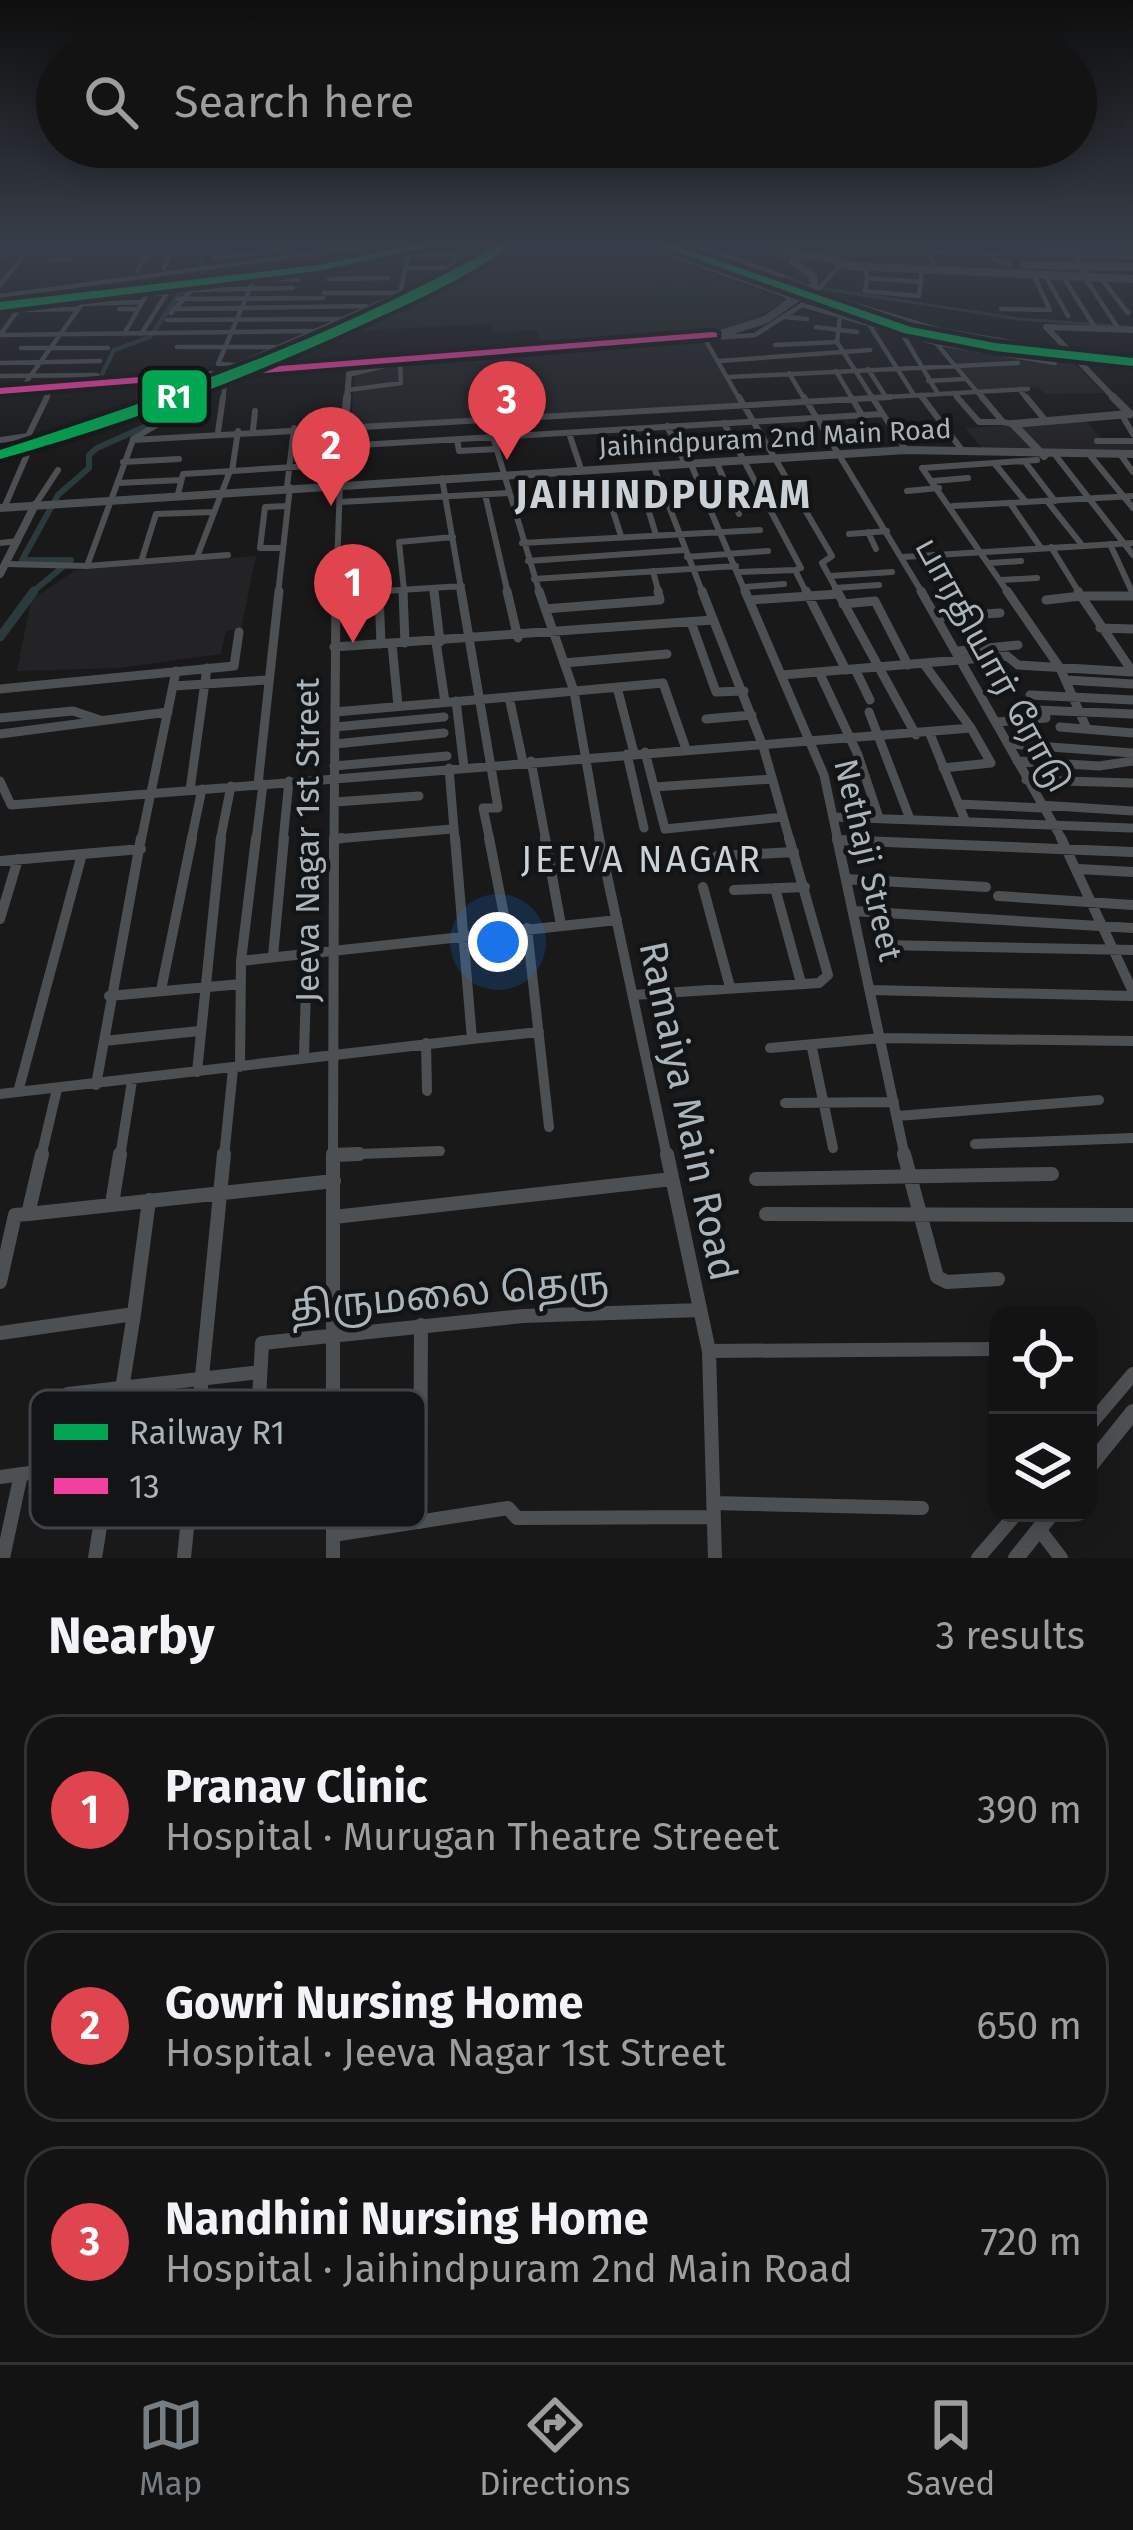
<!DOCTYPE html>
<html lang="en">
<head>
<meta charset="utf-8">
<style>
  body { margin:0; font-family:"Fira Sans","Noto Sans Tamil",sans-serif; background:#202022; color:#f1f3f6 }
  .controls { position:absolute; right:36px; bottom:36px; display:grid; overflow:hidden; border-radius:24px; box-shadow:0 6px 30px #0003 }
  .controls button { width:108px; height:108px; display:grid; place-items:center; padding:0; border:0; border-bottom:3px solid #323234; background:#131314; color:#f1f3f6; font:60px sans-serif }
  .you { position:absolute; left:498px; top:942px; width:42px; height:42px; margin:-30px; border:9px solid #fff; border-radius:50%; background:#1a73e8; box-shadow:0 0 0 18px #1a73e833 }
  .badge { display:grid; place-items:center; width:78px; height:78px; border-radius:50%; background:#777e83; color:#fff; font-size:39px; font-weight:700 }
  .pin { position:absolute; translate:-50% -99px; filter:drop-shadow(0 3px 6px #0008) }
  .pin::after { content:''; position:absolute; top:63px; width:42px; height:36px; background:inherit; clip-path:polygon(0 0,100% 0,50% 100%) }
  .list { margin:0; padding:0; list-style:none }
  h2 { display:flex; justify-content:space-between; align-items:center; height:156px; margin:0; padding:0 48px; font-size:51px }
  h2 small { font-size:39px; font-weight:400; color:#9d9ea0 }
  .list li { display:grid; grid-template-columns:78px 1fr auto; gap:36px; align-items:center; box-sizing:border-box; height:192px; margin:0 24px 24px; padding:0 24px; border:3px solid #323234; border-radius:36px }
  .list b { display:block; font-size:45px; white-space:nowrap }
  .list p { margin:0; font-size:39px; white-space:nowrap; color:#9d9ea0 }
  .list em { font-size:39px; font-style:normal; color:#9d9ea0 }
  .icon { flex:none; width:66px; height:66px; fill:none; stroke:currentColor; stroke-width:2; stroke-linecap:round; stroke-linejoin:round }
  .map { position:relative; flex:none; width:1133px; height:1558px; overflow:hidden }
  .search { position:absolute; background:#131314; box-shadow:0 6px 30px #0003; left:36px; right:36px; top:36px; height:132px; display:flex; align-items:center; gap:30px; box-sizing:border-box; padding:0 42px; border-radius:66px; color:#9d9ea0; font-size:45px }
  .sheet { height:804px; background:#131314 }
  nav { display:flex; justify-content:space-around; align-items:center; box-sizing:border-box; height:168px; border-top:3px solid #323234; background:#131314; font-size:33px; color:#9d9ea0 }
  nav a { display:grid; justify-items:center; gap:6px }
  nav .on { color:#777e83 }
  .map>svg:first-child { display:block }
</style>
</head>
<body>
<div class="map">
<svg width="1133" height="1558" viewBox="0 0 1133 1558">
  <rect width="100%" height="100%" fill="#19191a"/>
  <path fill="#232326" d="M513,246H645L786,302L725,331L542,347L536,330L494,332L491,324L350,331Z
    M706,343L741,405L351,427L354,374L365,367Z
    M941,343L1073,363L1104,393L1046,394L1037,387L979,390Z
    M1084,419L1104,441L1133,442V452L982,448L965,428Z
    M256,556L241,629L226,631L221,654L119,668L17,671L31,600L76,570Z"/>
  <path fill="#20271f" d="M712,281L733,322L656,332L641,292L654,291L651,282H668L671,287Z
    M495,286L531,291L542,306C519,324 478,326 455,306L461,295Z"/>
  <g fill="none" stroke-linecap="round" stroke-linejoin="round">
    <path stroke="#2b3a3d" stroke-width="3" d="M706,246L810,286
      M819,288L1019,319L1131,327"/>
    <path stroke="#2b3a3d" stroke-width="4.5" d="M128,378L99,380L114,350L150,337L180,293L206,284L200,265L207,246
      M132,381L160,400"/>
    <path stroke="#2b3a3d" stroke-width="6" d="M155,397L167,405
      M30,594L71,560H22L58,495L89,468V455L97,448L160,420"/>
    <path stroke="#2b3a3d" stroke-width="9" d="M0,637L34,591"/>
    <path stroke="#4d5053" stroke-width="4.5" d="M135,246H201
      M648,246L785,295L790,300L782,306
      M697,246L783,276
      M1005,246L1133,250
      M0,247L51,246
      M688,250L812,296L841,264
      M1003,252L1133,257
      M0,255L25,254
      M214,258L292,249
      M994,259L1010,264
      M50,260L72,259
      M164,268L173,249
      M935,269L929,252L1003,254
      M137,271L150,250
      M866,272L867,278L921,282V269
      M295,275L408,255H455L452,268H405
      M1045,275L1068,316
      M1062,275L1094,326
      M1084,276L1118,328
      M1100,277L1128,313
      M867,278L865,291L919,296L921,282
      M298,279H254L218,364L237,365L400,294L408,255
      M329,279L388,278
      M0,285L30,247
      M324,293H397
      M815,293L940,330L1016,343
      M0,296L369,246
      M178,299L323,298
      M119,309H138
      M174,309L366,306
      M1001,309L1050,310L1033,274
      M0,312H5
      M171,313L192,290L293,288
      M785,317L807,319
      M840,317L837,342L874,400
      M167,320L341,319
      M870,326L914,395
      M816,327L857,332
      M124,334L147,294L167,293L141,334
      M0,335L311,331
      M0,335L18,310L78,309
      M903,335L938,394
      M706,341L740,400
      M650,342L755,335L802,305L936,343L1055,363
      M936,343L984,400
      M775,345L837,342
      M177,347H274
      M21,348H108
      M1068,354L1133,360
      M719,361L870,350
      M0,363L100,361
      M868,369L886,397
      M836,371L853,400
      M789,373L805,400
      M0,376L97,375
      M729,377L1018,363
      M928,381L965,379
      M1019,389L1028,400
      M348,390L401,383L400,362
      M19,392L82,304L142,302
      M954,393L960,400
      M921,395L925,400
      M45,400L50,390
      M172,400L252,373
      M223,400L225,383
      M837,400L1028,389"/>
    <path stroke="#4d5053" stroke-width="6" d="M739,397L832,556L822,563L839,594
      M804,397L923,594
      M851,397L862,415
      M872,397L906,450
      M922,397L962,450
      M957,397L979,422H1003
      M982,397L1003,422L1013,424
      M1026,397L1046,421
      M1122,415L1133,434
      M724,423L801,568L795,570L807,594
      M667,426L685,463
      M253,430L255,411
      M218,432L223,397
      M569,433L581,469
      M493,437L540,594
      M133,439L163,421L178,400
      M457,439L459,451L496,449
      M0,440L28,436L47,397
      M1097,441H1133
      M343,446L882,414
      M1089,454L1133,508
      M1120,454L1133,472
      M1056,456L1133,555
      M0,458L181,397
      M716,461L739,514
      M123,462L179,459
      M690,462L746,594
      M1025,462L1055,501
      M995,464L1026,502
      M653,465L703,594
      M922,468L1009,594
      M923,468L1037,460
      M232,471L238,431
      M442,478L462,594
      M933,481L968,478
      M118,483L181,480
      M287,487L294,428
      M907,491L939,488
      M607,492L621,536
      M643,492L656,535
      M178,494L183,474L342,464
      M485,494L508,594
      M1047,501L1082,545
      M340,502L509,493
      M1010,503L1041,548
      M35,505L58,470
      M953,506L1133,496
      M4,508L29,450
      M868,532L876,549
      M849,534L887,531
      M0,543L18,541
      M522,543L760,530
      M1110,544L1133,594
      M1051,547L1080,594
      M281,548H260L265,507L287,506
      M197,557L230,471
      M687,557L768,551
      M903,557L1133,543
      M528,561L684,550
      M141,562L156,514L214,512
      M990,563L1021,561
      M6,564L87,566L228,555
      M87,566L133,440L890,397
      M653,571L659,594
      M739,572L795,570
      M830,576L892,572
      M534,579L736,566
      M1002,580L1037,578
      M745,587L784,584
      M434,588L435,594
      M835,588L879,585
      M404,590L399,542L453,537
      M278,594L290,487
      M336,594L340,484
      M338,594L462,586"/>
    <path stroke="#4d5053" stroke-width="9" d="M403,591L405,643
      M434,591L440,642
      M461,591L498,808H483L490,841
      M507,591L518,638
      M539,591L574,691L600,841
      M702,591L763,746L790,841
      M745,591L824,775L838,841
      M806,591L846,670
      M837,591L916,735
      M921,591L1063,841
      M1007,591L1060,668L1087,729
      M1078,591L1081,596H1133
      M379,592L381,644
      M337,594L385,591
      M751,600L838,594
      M1046,600L1081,596L1132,671
      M843,604L875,601L908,665
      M545,609L660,600L658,591
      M938,617L1000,613
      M691,622L716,692L744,691
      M1100,628L1133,629
      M436,642L445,702
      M392,644L398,706
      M334,647L713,620
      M958,651L1018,645
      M564,663L667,654
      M855,669L870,700
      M819,672L858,755L879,818
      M782,675L1007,656L1018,665L1133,672
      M1066,680L1133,684
      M174,686L267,680
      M617,687L634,753
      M0,689L234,666L239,632
      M1030,695L1133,700
      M509,697L663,683L686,749
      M456,701L464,767
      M1036,710L1133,714
      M335,712L509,697L523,762
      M869,712L910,819
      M0,718L73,711L100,720
      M706,719L752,715
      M997,722L1046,718
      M335,727L444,717
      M1060,727L1133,733
      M0,734L168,712
      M930,734L965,820
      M335,744L444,733
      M1010,744L1133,753
      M645,752L665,829L783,817
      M627,754L644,828
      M531,761L546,841
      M1017,761L1099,766L1133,761
      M334,766L447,756
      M449,768L455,841
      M943,768L991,763L971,728
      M1026,780L1133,783
      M0,781L11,805L971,728L924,664
      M258,784L279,591
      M654,787L772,779
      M190,790L207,668
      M335,802L419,796
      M958,804L1042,808
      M1040,805L1133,811
      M833,817L1131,828
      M336,839L452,829
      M837,840L873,841
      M141,841L176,671
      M191,841L202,789
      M220,841L231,786
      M256,841L263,784
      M283,841L289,781
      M334,841L336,591"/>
    <path stroke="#4d5053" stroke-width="10" d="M489,838L504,915
      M545,838L561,925
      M599,838L667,1157
      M837,838L905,1157
      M1061,838L1133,992
      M336,839L342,838
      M837,840L1133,852
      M717,856L794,852
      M0,861L141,849
      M1078,869L1133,872
      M846,879L986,887
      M703,887L730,987
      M775,888L801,983
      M734,890L805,887
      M998,896L1133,905
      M853,911L1133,928
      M879,912L883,945L1133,950
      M0,919L18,859
      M527,928L549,1127
      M273,956L284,838
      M241,961L617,920
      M161,990L192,838
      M870,990L1133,996
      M633,995L819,983L828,975L789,838
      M109,996L241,984
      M472,1039L539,1032
      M104,1041L199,1031
      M426,1043L427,1091
      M770,1048L881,1038L1133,1041
      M812,1048L833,1148
      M304,1055L307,953
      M240,1067L241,961L256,838
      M197,1072L221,838
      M96,1085L141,838
      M18,1092L82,854
      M0,1094L472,1039L455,838
      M785,1103L894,1102
      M897,1116L1099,1100
      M975,1144L1133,1138
      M334,1155L440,1151
      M41,1157L57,1089
      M120,1157L132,1081
      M224,1157L233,1069
      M333,1157L334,838"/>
    <path stroke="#4d5053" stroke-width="14" d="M42,1154L28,1214L334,1181
      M667,1154L709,1351L715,1558
      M904,1154L937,1277L947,1282L998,1279
      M334,1155L359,1154
      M756,1179L1052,1174
      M112,1204L120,1154
      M766,1214L1133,1215
      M334,1217L672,1179
      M0,1282L15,1215L28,1214
      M134,1314L149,1200
      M0,1333L134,1314L95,1558
      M709,1351L998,1349
      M68,1394L260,1372
      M1088,1427L1133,1374
      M255,1474L262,1343L523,1316L700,1310
      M0,1477L109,1462
      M713,1503L922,1508
      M420,1522L421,1325
      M1039,1529L1061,1558
      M333,1535L508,1508L517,1518L714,1517
      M3,1558L21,1474
      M184,1558L224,1154
      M333,1558V1154
      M978,1558L1017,1513"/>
    <path stroke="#4d5053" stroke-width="6" d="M1068,246L1089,277
      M347,400L349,374L393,363
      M1116,400L1046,327L1133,330"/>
    <path stroke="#4d5053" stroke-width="8" d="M1113,397L1130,414
      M1013,424L1129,414
      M1013,424L1044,456
      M340,484L347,397
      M0,508L906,450L1133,454
      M0,574L35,505"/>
    <path stroke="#4d5053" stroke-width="16" d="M1088,1468L1133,1412
      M1016,1558L1052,1513"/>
    <path stroke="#4b4c4e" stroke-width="8" d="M781,253L826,257L850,266L1133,279
      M1024,265L1133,267
      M375,361L713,335
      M0,391L111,383"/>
    <defs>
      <path id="rail" d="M665,246L908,330L995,347L1133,362
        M0,455C175,398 345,337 505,246"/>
    </defs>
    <use href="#rail" stroke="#4d5052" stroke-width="6"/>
    <use href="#rail" stroke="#131416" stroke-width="3" stroke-dasharray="4.5" stroke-linecap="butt"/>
    <path stroke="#4b4c4e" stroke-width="8" d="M717,335L765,320L814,286L813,276L793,262
      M111,383L375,361"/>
    <defs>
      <path id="bus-1" d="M713,332L717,333V337L0,394V388Z"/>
    </defs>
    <use href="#bus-1" stroke="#131416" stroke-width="9"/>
    <use href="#bus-1" fill="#f240a1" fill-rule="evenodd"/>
    <defs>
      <path id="rail-1" d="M410,246H432L318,271L0,310V302L318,265Z
        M497,246H510C467,278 413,302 364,324C247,378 124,425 0,459V450C172,395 339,335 497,246Z
        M660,246H676L911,327L995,343L1133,358V366L995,351L904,333Z"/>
    </defs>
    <use href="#rail-1" stroke="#131416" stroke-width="9"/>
    <use href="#rail-1" fill="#00a651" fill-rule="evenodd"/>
  </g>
  <linearGradient id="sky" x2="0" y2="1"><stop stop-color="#0e0e0e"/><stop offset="0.53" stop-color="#383e49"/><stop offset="1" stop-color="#383e49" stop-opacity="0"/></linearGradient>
  <rect width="1133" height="464" fill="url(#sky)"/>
  <g text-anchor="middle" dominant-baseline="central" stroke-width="9" stroke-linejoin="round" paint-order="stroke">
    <g font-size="27" fill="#aab4bb" stroke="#131416">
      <text transform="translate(775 438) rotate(-3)">Jaihindpuram 2nd Main Road</text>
    </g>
    <g font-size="33" fill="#aab4bb" stroke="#131416">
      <text transform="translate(993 665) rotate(61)">பாரதியார் ரோடு</text>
      <text transform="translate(308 840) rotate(-90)">Jeeva Nagar 1st Street</text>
      <text transform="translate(868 860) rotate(77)">Nethaji Street</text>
    </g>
    <g font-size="36" letter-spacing="3" fill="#cbd2d7" stroke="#131416">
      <text x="642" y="860">JEEVA NAGAR</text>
    </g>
    <g font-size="39" font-weight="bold" letter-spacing="3" fill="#cbd2d7" stroke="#131416">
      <text x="664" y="495">JAIHINDPURAM</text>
    </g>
    <g font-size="39" fill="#aab4bb" stroke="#131416">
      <text transform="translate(688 1111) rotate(78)">Ramaiya Main Road</text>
      <text transform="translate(449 1294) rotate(-5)">திருமலை தெரு</text>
    </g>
  </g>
  <rect x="30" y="1390" width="396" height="138" rx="18" fill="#131416" stroke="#404448" stroke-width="3"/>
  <rect x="54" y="1424" width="54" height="16" fill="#00a651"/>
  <rect x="54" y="1478" width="54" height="16" fill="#f240a1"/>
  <g font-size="33" fill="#aab4bb">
    <text x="129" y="1444">Railway R1</text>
    <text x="129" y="1498">13</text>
  </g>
  <rect stroke="#131416" stroke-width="4.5" x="140" y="368" width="69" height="57" rx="12" fill="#00a651"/>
  <g font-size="33" text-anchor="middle" font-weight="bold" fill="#fff">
    <text x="174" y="408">R1</text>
  </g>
</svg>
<div class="controls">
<button><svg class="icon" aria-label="locate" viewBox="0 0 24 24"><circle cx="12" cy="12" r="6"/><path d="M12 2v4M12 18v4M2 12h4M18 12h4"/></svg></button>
<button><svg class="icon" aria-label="layers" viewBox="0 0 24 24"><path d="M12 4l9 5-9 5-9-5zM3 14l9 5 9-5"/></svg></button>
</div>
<div class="you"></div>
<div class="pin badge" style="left:353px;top:643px;background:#e0444e">1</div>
<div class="pin badge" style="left:331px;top:506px;background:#e0444e">2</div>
<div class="pin badge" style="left:507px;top:460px;background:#e0444e">3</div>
<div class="search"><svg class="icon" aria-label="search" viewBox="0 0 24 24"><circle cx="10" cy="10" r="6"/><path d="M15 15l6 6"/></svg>Search here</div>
</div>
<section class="sheet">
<h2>Nearby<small>3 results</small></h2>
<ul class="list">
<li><span class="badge" style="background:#e0444e">1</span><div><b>Pranav Clinic</b><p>Hospital · Murugan Theatre Streeet</p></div><em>390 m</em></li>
<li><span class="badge" style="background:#e0444e">2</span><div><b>Gowri Nursing Home</b><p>Hospital · Jeeva Nagar 1st Street</p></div><em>650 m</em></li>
<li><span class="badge" style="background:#e0444e">3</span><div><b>Nandhini Nursing Home</b><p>Hospital · Jaihindpuram 2nd Main Road</p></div><em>720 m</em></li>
</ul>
</section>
<nav>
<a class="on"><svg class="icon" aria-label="map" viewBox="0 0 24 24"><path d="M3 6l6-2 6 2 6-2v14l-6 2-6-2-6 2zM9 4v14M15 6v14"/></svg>Map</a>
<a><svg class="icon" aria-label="directions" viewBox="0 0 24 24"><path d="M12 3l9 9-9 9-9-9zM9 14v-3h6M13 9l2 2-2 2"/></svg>Directions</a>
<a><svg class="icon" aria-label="saved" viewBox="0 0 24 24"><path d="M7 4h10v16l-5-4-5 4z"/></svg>Saved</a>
</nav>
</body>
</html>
